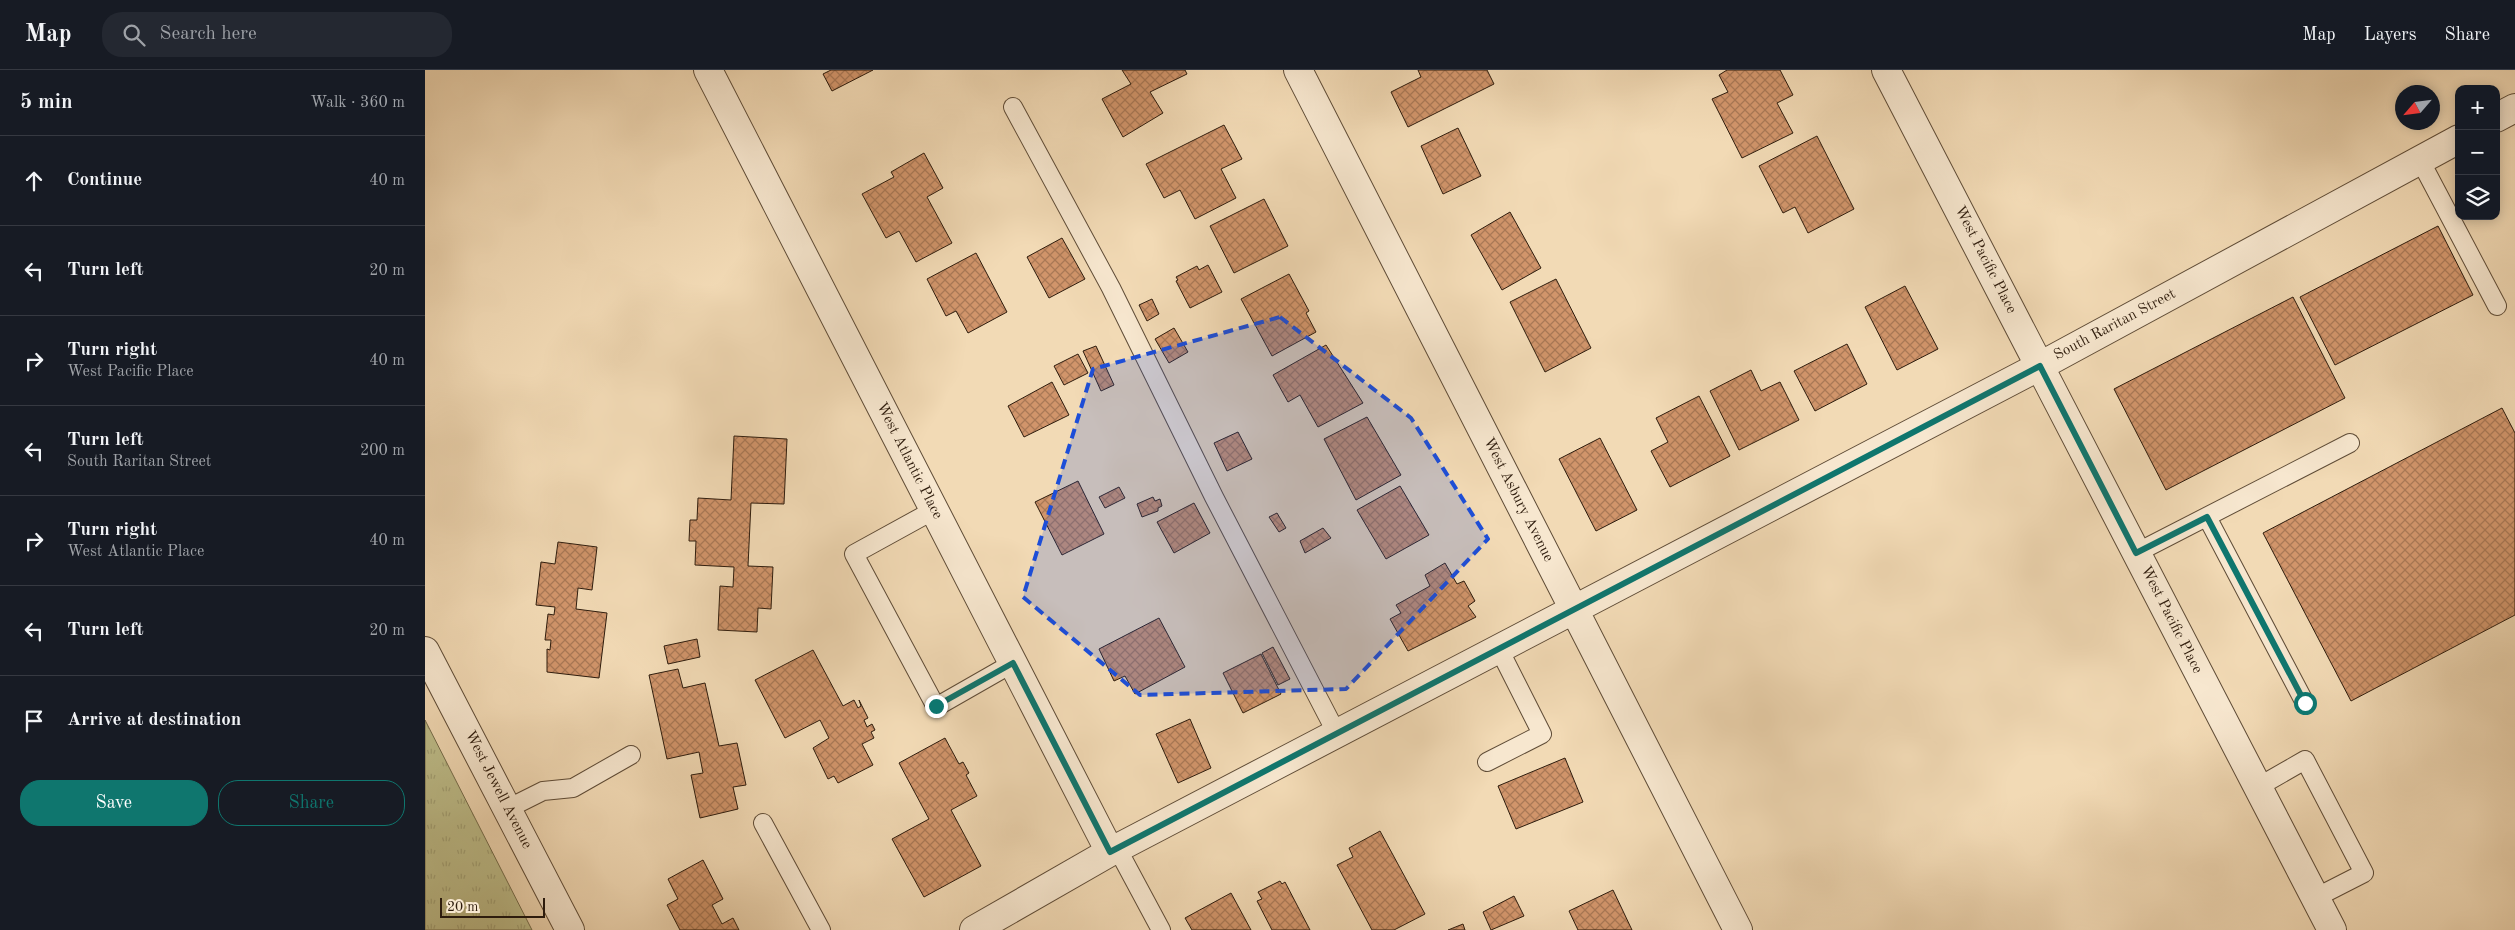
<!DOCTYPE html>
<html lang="en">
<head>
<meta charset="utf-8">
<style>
  body { margin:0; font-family:"Old Standard TT",serif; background:#242831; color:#f1f3f6 }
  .controls { position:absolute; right:15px; top:15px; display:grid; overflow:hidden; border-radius:10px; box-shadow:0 2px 12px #0003 }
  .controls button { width:45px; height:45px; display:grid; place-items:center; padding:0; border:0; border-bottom:1px solid #363941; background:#171b24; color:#f1f3f6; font:25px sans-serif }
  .compass { position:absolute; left:1970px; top:15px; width:45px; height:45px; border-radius:50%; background:#171b24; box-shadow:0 2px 12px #0003; rotate:242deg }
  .scale { position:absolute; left:15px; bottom:12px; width:105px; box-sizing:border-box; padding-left:5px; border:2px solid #2e1c0d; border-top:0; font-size:14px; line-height:18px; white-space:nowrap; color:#2e1c0d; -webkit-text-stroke:4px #f7e7cf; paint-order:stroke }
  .stop { position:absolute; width:15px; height:15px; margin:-11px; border:4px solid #0f766e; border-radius:50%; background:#fff }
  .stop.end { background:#0f766e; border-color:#fff; box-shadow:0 1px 5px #0008 }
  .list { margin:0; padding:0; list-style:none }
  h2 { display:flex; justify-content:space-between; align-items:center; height:65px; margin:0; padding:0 20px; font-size:21px }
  h2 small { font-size:16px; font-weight:400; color:#9ea1a6 }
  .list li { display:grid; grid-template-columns:32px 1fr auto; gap:15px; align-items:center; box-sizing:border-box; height:90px; padding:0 20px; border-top:1px solid #363941 }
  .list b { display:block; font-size:19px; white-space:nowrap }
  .list p { margin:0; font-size:16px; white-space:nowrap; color:#9ea1a6 }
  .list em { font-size:16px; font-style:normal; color:#9ea1a6 }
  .actions { display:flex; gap:10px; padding:15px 20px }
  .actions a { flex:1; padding:11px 0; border:1px solid #0f766e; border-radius:20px; text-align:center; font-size:18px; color:#0f766e }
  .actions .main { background:#0f766e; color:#fff }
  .icon { flex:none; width:28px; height:28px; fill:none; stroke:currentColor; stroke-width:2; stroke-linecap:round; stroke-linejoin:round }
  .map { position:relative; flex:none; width:2090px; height:860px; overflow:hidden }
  header { display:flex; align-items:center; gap:30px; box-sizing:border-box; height:70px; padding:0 25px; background:#171b24; border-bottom:1px solid #363941 }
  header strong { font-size:24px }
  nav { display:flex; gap:28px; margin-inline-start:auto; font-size:18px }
  .search { width:350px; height:45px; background:#242831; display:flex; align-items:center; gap:12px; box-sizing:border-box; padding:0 18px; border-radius:20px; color:#9ea1a6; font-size:19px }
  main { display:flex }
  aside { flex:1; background:#171b24 }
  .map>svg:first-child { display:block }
</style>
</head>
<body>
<header>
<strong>Map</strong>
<div class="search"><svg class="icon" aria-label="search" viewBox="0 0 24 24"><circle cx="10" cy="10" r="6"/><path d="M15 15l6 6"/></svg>Search here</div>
<nav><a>Map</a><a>Layers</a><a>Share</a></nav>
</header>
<main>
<aside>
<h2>5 min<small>Walk · 360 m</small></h2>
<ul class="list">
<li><svg class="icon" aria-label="ahead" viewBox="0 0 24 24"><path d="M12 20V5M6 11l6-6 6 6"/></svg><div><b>Continue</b></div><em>40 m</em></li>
<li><svg class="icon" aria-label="left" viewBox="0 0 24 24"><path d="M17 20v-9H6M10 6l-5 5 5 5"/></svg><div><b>Turn left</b></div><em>20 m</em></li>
<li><svg class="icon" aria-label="right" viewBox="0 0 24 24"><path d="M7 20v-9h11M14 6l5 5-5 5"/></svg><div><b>Turn right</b><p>West Pacific Place</p></div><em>40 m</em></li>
<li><svg class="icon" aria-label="left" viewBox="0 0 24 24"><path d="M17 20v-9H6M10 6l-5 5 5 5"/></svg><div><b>Turn left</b><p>South Raritan Street</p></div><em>200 m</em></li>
<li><svg class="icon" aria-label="right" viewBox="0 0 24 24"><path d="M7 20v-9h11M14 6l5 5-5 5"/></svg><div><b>Turn right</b><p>West Atlantic Place</p></div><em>40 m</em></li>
<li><svg class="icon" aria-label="left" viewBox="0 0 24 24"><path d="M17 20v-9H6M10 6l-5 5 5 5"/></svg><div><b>Turn left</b></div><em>20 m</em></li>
<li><svg class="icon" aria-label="arrive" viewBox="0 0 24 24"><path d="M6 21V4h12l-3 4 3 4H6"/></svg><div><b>Arrive at destination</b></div></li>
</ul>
<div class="actions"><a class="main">Save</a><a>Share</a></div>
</aside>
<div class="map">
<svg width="2090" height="860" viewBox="0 0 2090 860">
  <defs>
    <pattern id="grass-tufts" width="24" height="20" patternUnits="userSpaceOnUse" patternTransform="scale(1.25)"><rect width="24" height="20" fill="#bebe8b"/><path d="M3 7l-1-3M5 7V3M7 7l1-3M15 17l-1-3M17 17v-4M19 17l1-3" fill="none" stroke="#a4a377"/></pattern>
    <pattern id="building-cross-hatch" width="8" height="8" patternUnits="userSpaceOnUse" patternTransform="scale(1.25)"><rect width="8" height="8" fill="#d1956b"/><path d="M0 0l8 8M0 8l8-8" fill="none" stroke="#aa7956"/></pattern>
  </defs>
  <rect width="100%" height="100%" fill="#f2dab5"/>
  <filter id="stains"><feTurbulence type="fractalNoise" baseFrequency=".004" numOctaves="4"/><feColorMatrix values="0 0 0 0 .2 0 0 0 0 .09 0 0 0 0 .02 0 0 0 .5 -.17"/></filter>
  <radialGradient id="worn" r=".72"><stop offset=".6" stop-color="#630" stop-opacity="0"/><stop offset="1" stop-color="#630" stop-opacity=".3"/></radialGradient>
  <path fill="url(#grass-tufts)" stroke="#766d4c" d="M0,650L107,860H0Z"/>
  <path fill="url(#building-cross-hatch)" stroke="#2e1c0d" d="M406,0H448L407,21L398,4Z
    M697,0H760L762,4L725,22L738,43L698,67L677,29L706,14Z
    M993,0H1062L1069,14L983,57L966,22L996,7Z
    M1302,0H1355L1368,25L1352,33L1368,63L1317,88L1287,29L1303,22L1294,5Z
    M799,55L817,89L796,99L811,128L770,149L755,120L739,128L721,94Z
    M1033,58L1056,106L1018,124L996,76Z
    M1392,66L1429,139L1383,163L1370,137L1358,143L1334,96Z
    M499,83L518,118L502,127L527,173L491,192L474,161L461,168L437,124L469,107L466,102Z
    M839,129L863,176L809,203L785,156Z
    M1085,142L1116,198L1077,220L1046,165Z
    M2013,156L2048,225L1910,295L1875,227Z
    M637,168L660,209L624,228L602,187Z
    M551,183L582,242L543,263L531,241L521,246L502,209Z
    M783,195L797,222L765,238L751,211L753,210L751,207L772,196L774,200Z
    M864,204L884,241L881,243L891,262L847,286L816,229Z
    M1131,209L1166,278L1120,302L1085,232Z
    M1480,216L1513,279L1472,300L1440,237Z
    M1868,227L1920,328L1741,420L1689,319Z
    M727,229L734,244L722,251L714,235Z
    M749,258L763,282L744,293L730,269Z
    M1422,274L1442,314L1390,341L1369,301Z
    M901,275L938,333L893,357L875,325L863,332L848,305Z
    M671,276L689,315L676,321L658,281Z
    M653,284L663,303L639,315L629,296Z
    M1326,300L1336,321L1355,312L1374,350L1314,380L1285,321Z
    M627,312L644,345L599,367L583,336Z
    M1274,326L1305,386L1245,417L1226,381L1243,372L1231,348Z
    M2077,338L2090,363V545L1926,631L1838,463Z
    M942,347L976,405L931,430L899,369Z
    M813,362L827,389L802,401L789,373Z
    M309,366L362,369L359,434L326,433L323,496L348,497L346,539L333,538L332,562L293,560L295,516L308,517L309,497L270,495L271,471H264L265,450H272L273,428L306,430Z
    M1175,368L1212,440L1171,461L1134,389Z
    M653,411L679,464L637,485L610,432Z
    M975,416L1004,465L961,489L932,440Z
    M694,417L700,428L680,438L674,427Z
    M728,427L730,431L735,429L737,436L733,438V441L717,447L712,434Z
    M769,433L785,463L749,483L732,452Z
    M852,443L861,458L854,462L844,447Z
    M898,458L906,468L880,483L875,471Z
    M133,472L172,477L167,520L153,518L151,539L182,543L174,608L122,602V579L125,580L126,570H120L123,544L129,545L130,537L111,535L116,492L130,494Z
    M1020,493L1032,514L1039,511L1050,531L1043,536L1051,547L983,581L965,549L976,543L971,535L1005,516L1000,505Z
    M734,548L760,597L710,624L700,606L689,611L674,579Z
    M272,569L275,587L243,594L239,576Z
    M848,577L865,609L853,615L837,583Z
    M388,580L418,636L429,630L433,638L436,636L434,630L443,648L439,650L442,657L447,654L450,660L446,662L449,668L437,674L448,695L413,713L409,706L403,709L388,678L404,668L395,650L360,668L330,610Z
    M836,584L856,624L818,643L798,603Z
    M253,599L258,618L280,613L294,676L312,673L321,715L308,717L313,739L275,748L266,705L278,703L274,682L242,689L224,605Z
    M765,649L786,698L753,713L731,664Z
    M520,668L534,694L538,692L544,703L541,705L552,726L526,740L556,796L499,827L467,769L504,749L474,693Z
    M1140,688L1158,732L1091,759L1073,716Z
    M955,761L1000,844L969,860H947L912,795L928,787L924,778Z
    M278,790L298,829L287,835L297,854L308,848L314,860H255L242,835L253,829L243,809Z
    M855,811L857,814L860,812L885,860H847L832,831L837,829L833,822Z
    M1188,820L1207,860H1153L1144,841Z
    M806,823L826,860H767L760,848Z
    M1089,826L1099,846L1066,860L1058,842Z
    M1038,854L1040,860H1023Z"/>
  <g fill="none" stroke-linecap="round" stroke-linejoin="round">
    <defs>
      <path id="service" d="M588,37L686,218L789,427L912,664
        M1995,90L2072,236
        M509,440L429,484L511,637L588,593
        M1782,447L1880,633
        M1711,483L1925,373
        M1062,692L1117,664L1074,579
        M1833,717L1880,690L1939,803L1890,828
        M82,739L118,721L148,718L206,685
        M338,753L396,860
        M692,778L736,860"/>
      <path id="minor" d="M283,0L685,782
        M873,0L1313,860
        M1461,0L1907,860
        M2071,48L2090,38
        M549,860L685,782L1615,296L2034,69"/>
      <path id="tertiary" d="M0,581L145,860"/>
    </defs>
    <use href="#service" stroke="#5f4c37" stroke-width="20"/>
    <use href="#minor" stroke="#5f4c37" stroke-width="30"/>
    <use href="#tertiary" stroke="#5f4c37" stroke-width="30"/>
    <use href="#service" stroke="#f7e7cf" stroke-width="18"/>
    <use href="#minor" stroke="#f7e7cf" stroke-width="28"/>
    <use href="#tertiary" stroke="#f7e7cf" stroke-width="28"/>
  </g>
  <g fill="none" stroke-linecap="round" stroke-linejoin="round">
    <path stroke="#0f766e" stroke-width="6" d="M511,636L588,593L685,782L1615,296L1711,483L1782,447L1880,633"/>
  </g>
  <path fill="#1d4ed8" fill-opacity="0.2" stroke="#1d4ed8" stroke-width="4" stroke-dasharray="10 6" stroke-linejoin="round" d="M855,247L986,348L1063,469L921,619L715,625L598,527L668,299Z"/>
  <g text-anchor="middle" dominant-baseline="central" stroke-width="5" stroke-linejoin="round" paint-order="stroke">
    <g font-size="15" fill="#2e1c0d" stroke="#f7e7cf">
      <text transform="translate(1560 190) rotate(63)">West Pacific Place</text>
      <text transform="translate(1690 255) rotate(-28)">South Raritan Street</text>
      <text transform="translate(484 391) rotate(63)">West Atlantic Place</text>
      <text transform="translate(1093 430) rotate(63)">West Asbury Avenue</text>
      <text transform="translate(1746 550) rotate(63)">West Pacific Place</text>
      <text transform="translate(73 720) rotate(63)">West Jewell Avenue</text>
    </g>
  </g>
  <rect width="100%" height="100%" filter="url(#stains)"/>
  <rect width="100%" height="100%" fill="url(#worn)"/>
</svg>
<div class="controls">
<button>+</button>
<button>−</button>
<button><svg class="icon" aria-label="layers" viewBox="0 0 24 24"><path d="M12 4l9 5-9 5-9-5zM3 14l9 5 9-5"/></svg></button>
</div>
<svg class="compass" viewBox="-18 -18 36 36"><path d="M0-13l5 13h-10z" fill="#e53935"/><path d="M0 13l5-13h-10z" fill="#9ea1a6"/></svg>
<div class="scale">20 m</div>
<div class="stop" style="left:1880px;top:633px"></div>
<div class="stop end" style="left:511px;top:636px"></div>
</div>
</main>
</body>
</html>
